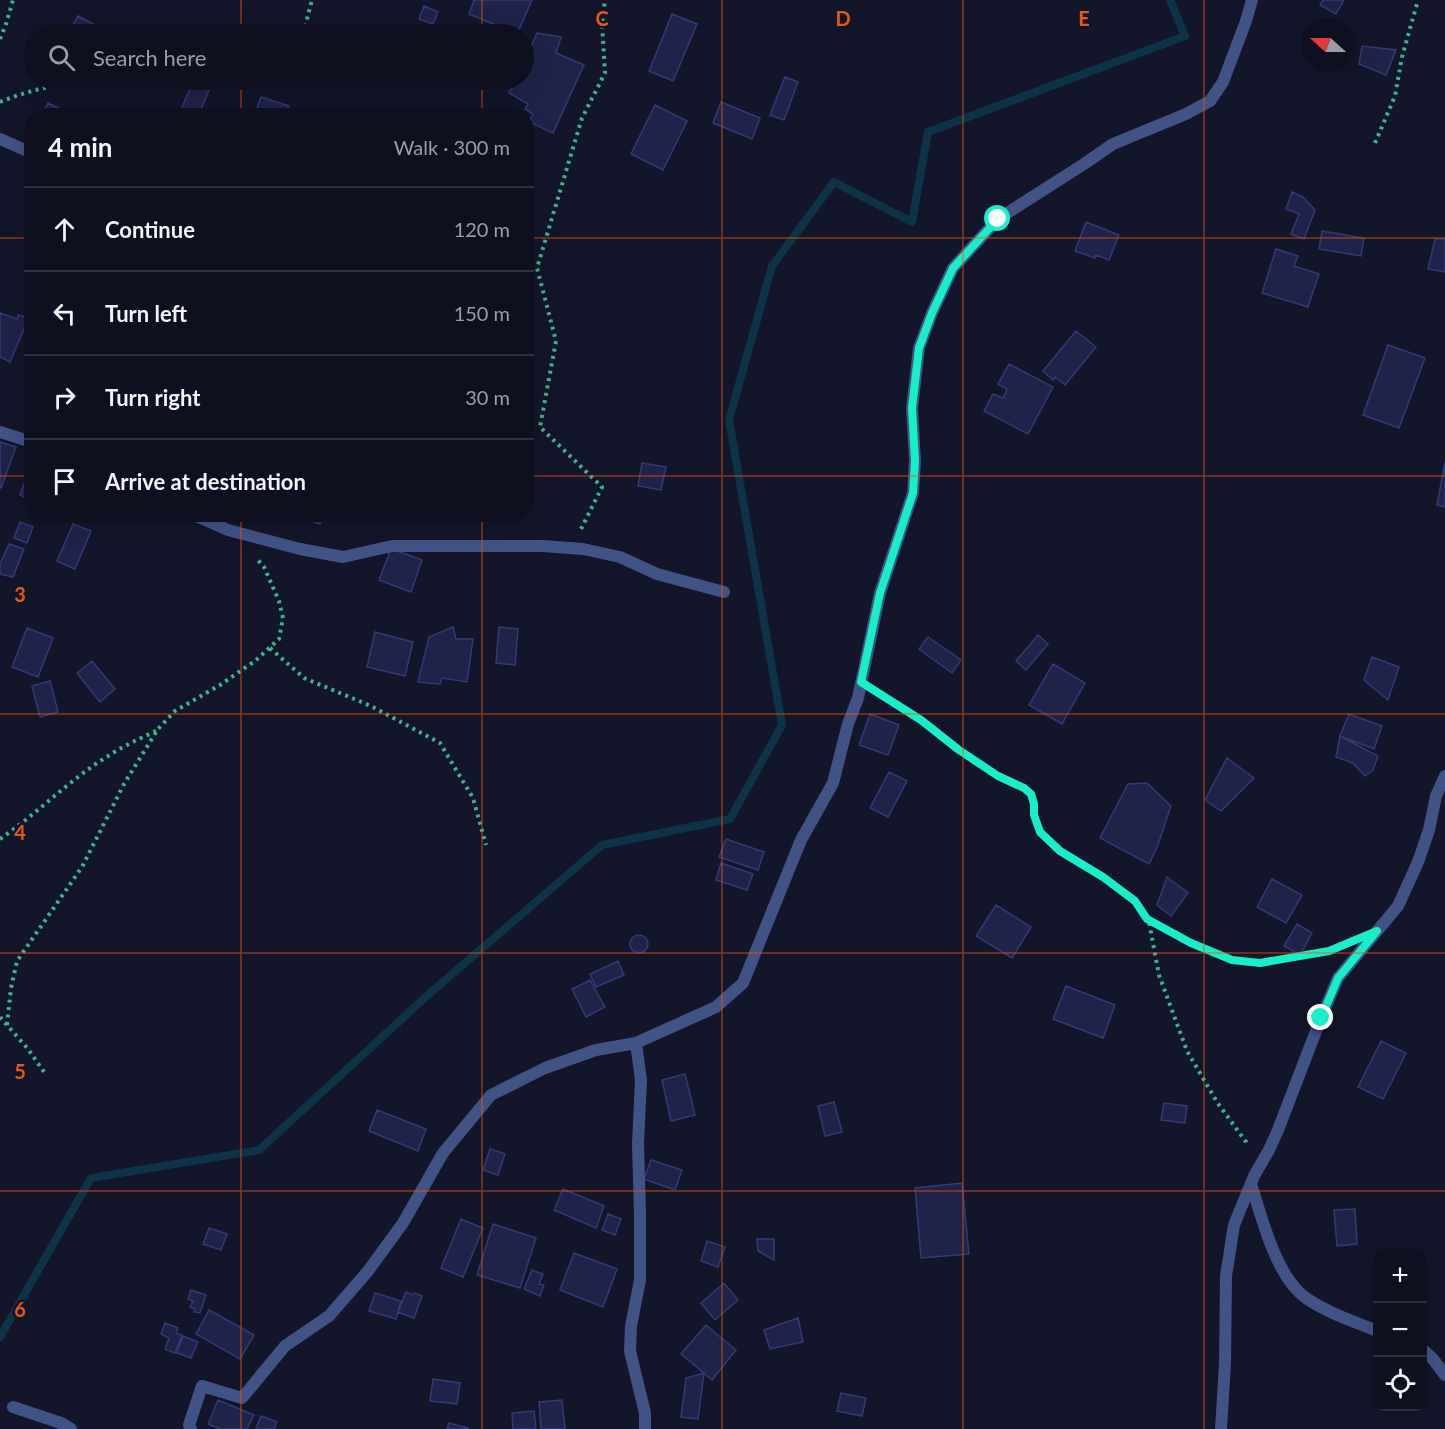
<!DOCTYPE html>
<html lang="en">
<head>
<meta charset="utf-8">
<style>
  body { margin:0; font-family:Lato,sans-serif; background:#171929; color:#f1f3f6 }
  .controls { position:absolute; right:18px; bottom:18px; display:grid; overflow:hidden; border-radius:12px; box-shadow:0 6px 24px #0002 }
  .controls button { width:54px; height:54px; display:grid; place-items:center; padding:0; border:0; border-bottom:2px solid #2e303e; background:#0e1020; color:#f1f3f6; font:30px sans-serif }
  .compass { position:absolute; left:1301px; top:18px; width:54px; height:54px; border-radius:50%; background:#0e1020; box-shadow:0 6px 24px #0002; rotate:291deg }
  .stop { position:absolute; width:18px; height:18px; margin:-14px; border:4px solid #18efc8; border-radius:50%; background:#fff }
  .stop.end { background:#18efc8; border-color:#fff; box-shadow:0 2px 6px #0008 }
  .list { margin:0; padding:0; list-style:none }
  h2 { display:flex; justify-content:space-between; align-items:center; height:78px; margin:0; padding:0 24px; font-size:26px }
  h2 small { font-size:20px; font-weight:400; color:#9b9da5 }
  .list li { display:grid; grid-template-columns:39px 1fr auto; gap:18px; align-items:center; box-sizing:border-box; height:84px; padding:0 24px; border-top:2px solid #2e303e }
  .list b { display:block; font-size:22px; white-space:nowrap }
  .list em { font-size:20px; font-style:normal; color:#9b9da5 }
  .icon { flex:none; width:33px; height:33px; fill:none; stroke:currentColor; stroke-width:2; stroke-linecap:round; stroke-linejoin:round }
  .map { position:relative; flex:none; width:1445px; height:1429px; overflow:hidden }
  .search { position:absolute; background:#0e1020; box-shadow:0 6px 24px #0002; left:24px; top:24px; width:510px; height:66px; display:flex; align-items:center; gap:15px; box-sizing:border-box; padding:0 21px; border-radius:33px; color:#9b9da5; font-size:22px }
  .panel { position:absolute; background:#0e1020; box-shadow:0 6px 24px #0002; left:24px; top:108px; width:510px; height:414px; border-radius:24px }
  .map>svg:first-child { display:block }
</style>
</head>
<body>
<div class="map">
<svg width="1445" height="1429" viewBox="0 0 1445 1429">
  <rect width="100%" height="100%" fill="#13152a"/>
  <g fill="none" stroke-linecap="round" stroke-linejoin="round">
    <path stroke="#0f3346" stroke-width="8" d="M0,1337L91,1178L259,1150L429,994L602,845L730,819L782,725L729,420L772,266L834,182L912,222L928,132L1185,36L1170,0"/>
  </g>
  <path fill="#202349" stroke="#343974" stroke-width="1.5" d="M474,0H532L517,34L469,14Z
    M1323,0H1344L1336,14L1320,5Z
    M424,6L438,12L433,24L419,19Z
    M672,14L697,24L673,81L649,71Z
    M78,16L99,27L95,34H68Z
    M537,33L561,37L556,53L584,65L553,133L529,122L533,114L525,109L528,104L509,93L516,80H524V63Z
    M1362,46L1396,50L1386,75L1359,64Z
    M785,77L798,82L784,120L770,115Z
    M194,80H204L212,83L198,116H178Z
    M261,97L289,106L286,116H254Z
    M721,102L760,118L752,139L713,123Z
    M48,103L75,116H42Z
    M655,105L687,121L663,170L631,154Z
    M1292,192L1303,197L1315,210L1304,239L1291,234L1299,214L1286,209Z
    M1086,222L1119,235L1109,260L1096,255L1095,258L1075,251Z
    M1322,231L1364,238L1361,256L1319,249Z
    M1435,239H1445V272L1428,269Z
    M1276,249L1298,256L1294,266L1319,274L1308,307L1262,293Z
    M0,313L17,319L18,315L32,319L31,334L24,329L10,362L0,357Z
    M1076,331L1096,347L1065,385L1055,377L1053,380L1043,371Z
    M1388,345L1425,358L1399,428L1363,415Z
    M1009,364L1053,387L1028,434L984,411L993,394L1003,398L1007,389L998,384Z
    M0,442L16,447L1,488H0Z
    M32,462V501L20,495Z
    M1445,462V507L1437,505Z
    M642,463L666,467L661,490L638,486Z
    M299,514H323L320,524L298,516Z
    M20,522L33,527L27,543L14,538Z
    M73,524L91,531L75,569L57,561Z
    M9,544L24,549L13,577L0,574V564Z
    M391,549L422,560L411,592L379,580Z
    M453,627L456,639H473L467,682L442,678L440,684L418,682L429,637Z
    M499,627L518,629L515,665L496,663Z
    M27,628L53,638L38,677L12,667Z
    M375,632L413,642L405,676L367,667Z
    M1038,635L1048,644L1026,670L1016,661Z
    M928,637L961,660L952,673L919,649Z
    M1372,657L1399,667L1388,700L1364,680Z
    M92,661L115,689L100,702L77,673Z
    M1053,664L1085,683L1062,724L1029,705Z
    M50,681L58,712L40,717L32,686Z
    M870,714L899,725L888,755L859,745Z
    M1349,714L1382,726L1374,749L1340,736Z
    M1340,736L1378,756L1373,770L1365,776L1353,763L1336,757Z
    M1227,758L1254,778L1221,811L1205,800Z
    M889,772L907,781L888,817L870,808Z
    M1147,783L1171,806L1158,845L1149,864L1100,838L1128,784Z
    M726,839L764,852L758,870L719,857Z
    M721,863L753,874L747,890L716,880Z
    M1167,877L1188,893L1171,916L1157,905Z
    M1272,879L1302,895L1286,923L1257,907Z
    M996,905L1031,927L1012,958L976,936Z
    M1297,924L1312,933L1300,955L1284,946Z
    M630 944a9 9 0 1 1 18 0a9 9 0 1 1-18 0Z
    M618,961L624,975L596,987L590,974Z
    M590,980L605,1007L586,1017L572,989Z
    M1066,986L1115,1005L1103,1038L1053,1019Z
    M1381,1041L1406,1053L1383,1099L1358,1087Z
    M685,1074L695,1115L671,1121L662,1080Z
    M834,1102L842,1132L825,1136L818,1106Z
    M1164,1103L1187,1106L1185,1123L1161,1120Z
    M377,1110L426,1129L418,1151L369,1131Z
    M490,1149L505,1154L498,1175L483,1170Z
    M651,1160L682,1170L675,1190L644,1179Z
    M962,1183L969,1254L921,1258L915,1188Z
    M563,1189L604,1206L596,1228L554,1210Z
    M1355,1209L1357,1244L1337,1246L1334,1210Z
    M608,1214L621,1219L615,1235L602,1230Z
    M461,1219L483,1228L463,1277L441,1268Z
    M493,1224L536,1238L520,1288L477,1275Z
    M209,1228L227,1234L221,1250L203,1244Z
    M757,1239H774V1260L758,1251Z
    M707,1241L725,1247L718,1267L701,1261Z
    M574,1253L617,1269L603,1307L560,1290Z
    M532,1270L543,1274L539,1284L544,1285L540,1296L524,1289Z
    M724,1283L738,1300L715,1320L701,1303Z
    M191,1290L206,1295L200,1313L194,1312L195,1309L190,1307L193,1301L188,1299Z
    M406,1292L413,1295L414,1293L422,1296L414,1318L398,1312Z
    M375,1293L401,1301L396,1319L369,1311Z
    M209,1310L254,1335L240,1359L196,1334Z
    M798,1318L803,1342L770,1349L764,1330Z
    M165,1323L178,1328L176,1333L182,1335L175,1353L165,1349L169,1338L161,1334Z
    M706,1325L736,1350L712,1380L681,1354Z
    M183,1336L198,1342L191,1358L177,1353Z
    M704,1373L698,1419L681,1417L686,1378Z
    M433,1379L460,1383L457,1404L430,1401Z
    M841,1393L866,1398L862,1416L837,1411Z
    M218,1400L254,1415L247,1429H220L208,1424Z
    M562,1400L565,1429H541L539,1402Z
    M534,1411L536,1429H513L512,1413Z
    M261,1416L277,1422L274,1429H256Z
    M449,1423L468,1428V1429H447Z"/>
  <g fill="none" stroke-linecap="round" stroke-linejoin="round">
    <path stroke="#3ab58b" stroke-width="4" stroke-dasharray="3 4.5" stroke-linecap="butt" d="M303,34L312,0
      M0,39L6,24L13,0
      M0,102C20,94 42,87 63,85C82,83 101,85 119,80
      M1375,143L1395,96L1402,57L1418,0
      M581,529L602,487L540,427L556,341L537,268L582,118L605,73L602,23L605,0
      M270,648L304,678L371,706L440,743L473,798L486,845
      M878,693L921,720L959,750L998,776L1024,788L1031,794L1034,804V815L1040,832L1060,851L1103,877L1135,901L1149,922L1159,975L1187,1051L1217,1102L1246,1142L1247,1146
      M0,839C38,813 69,780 108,756C123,746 141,738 158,730
      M1148,919L1191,943L1232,960L1260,963L1329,951L1336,948
      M0,1017L28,1049L44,1072
      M7,1025L11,988L17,961L82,867L124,784L158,729L175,711L220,685L255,661L279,639L283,618L279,601L264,567L257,559"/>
    <path stroke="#415285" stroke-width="12" d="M0,139L32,153
      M0,432L32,442
      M192,514L228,530L300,549L343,557L392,546H543L583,549L620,557L657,574L724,592
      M636,1043L641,1080L638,1144L640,1214V1280L631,1326L630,1351L645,1413V1429
      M1251,1184C1262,1218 1276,1277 1306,1298C1328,1313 1354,1322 1378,1331
      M1422,1349L1432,1358L1445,1375
      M13,1407L61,1423L71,1429
      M191,1429L189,1425L202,1386L242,1398L285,1346L329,1316L368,1271L403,1223L443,1153L491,1095L545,1068L596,1050L636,1043L716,1007L743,983L801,840L833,783L848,724L858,698L880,593L913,493L915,461L912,408L919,348L932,313L953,268L998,219L1084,164L1113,144L1186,114L1210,101L1223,82L1246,21L1252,0
      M1221,1429L1225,1363L1226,1276L1234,1225L1254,1176L1269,1150L1278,1130L1321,1018L1338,978L1398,906L1418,862L1429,830L1436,796L1445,776"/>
  </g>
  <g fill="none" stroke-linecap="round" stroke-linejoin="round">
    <path stroke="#18efc8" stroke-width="8" d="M998,219L953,268L932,313L919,348L912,408L915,461L913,493L880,593L861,682L921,720L959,750L998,776L1024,788L1031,794L1034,804V815L1040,832L1060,851L1103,877L1135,901L1147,919L1191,943L1232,960L1260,963L1329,951L1377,931L1338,978L1321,1018"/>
  </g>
  <path fill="none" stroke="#e8590c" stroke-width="1.5" stroke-opacity="0.55" d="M241,0V34M482,0V34M722,0V1429M963,0V1429M1204,0V1429M241,80V116M482,80V116M0,238H32M526,238H1445M0,476H32M526,476H1445M241,514V1429M482,514V1429M0,714H1445M0,953H1445M0,1191H1445"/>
  <g font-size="20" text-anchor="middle" font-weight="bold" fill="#e8590c" stroke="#13152a" stroke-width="5" stroke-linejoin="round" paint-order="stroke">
    <text x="602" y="26">C</text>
    <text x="843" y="26">D</text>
    <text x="1084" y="26">E</text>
    <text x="20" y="602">3</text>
    <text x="20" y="840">4</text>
    <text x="20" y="1079">5</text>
    <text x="20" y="1317">6</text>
  </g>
</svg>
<div class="controls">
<button>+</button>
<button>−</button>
<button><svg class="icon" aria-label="locate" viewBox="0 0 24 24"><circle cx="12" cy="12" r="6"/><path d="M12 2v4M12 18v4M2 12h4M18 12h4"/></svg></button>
</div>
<svg class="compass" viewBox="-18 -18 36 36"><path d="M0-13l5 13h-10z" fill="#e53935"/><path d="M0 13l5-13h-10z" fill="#9b9da5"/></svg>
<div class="stop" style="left:998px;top:219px"></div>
<div class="stop end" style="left:1321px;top:1018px"></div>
<div class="search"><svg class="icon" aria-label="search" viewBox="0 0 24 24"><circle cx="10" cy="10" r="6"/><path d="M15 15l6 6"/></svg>Search here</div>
<section class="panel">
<h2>4 min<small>Walk · 300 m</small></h2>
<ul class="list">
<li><svg class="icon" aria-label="ahead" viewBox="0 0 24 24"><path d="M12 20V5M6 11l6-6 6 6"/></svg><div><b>Continue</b></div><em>120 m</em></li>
<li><svg class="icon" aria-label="left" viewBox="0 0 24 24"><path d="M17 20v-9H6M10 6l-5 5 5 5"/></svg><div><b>Turn left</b></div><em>150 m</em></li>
<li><svg class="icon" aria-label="right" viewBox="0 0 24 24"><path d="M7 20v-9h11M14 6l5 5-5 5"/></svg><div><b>Turn right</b></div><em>30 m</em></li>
<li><svg class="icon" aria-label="arrive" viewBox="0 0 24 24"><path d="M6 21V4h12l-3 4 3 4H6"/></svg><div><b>Arrive at destination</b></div></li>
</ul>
</section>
</div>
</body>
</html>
